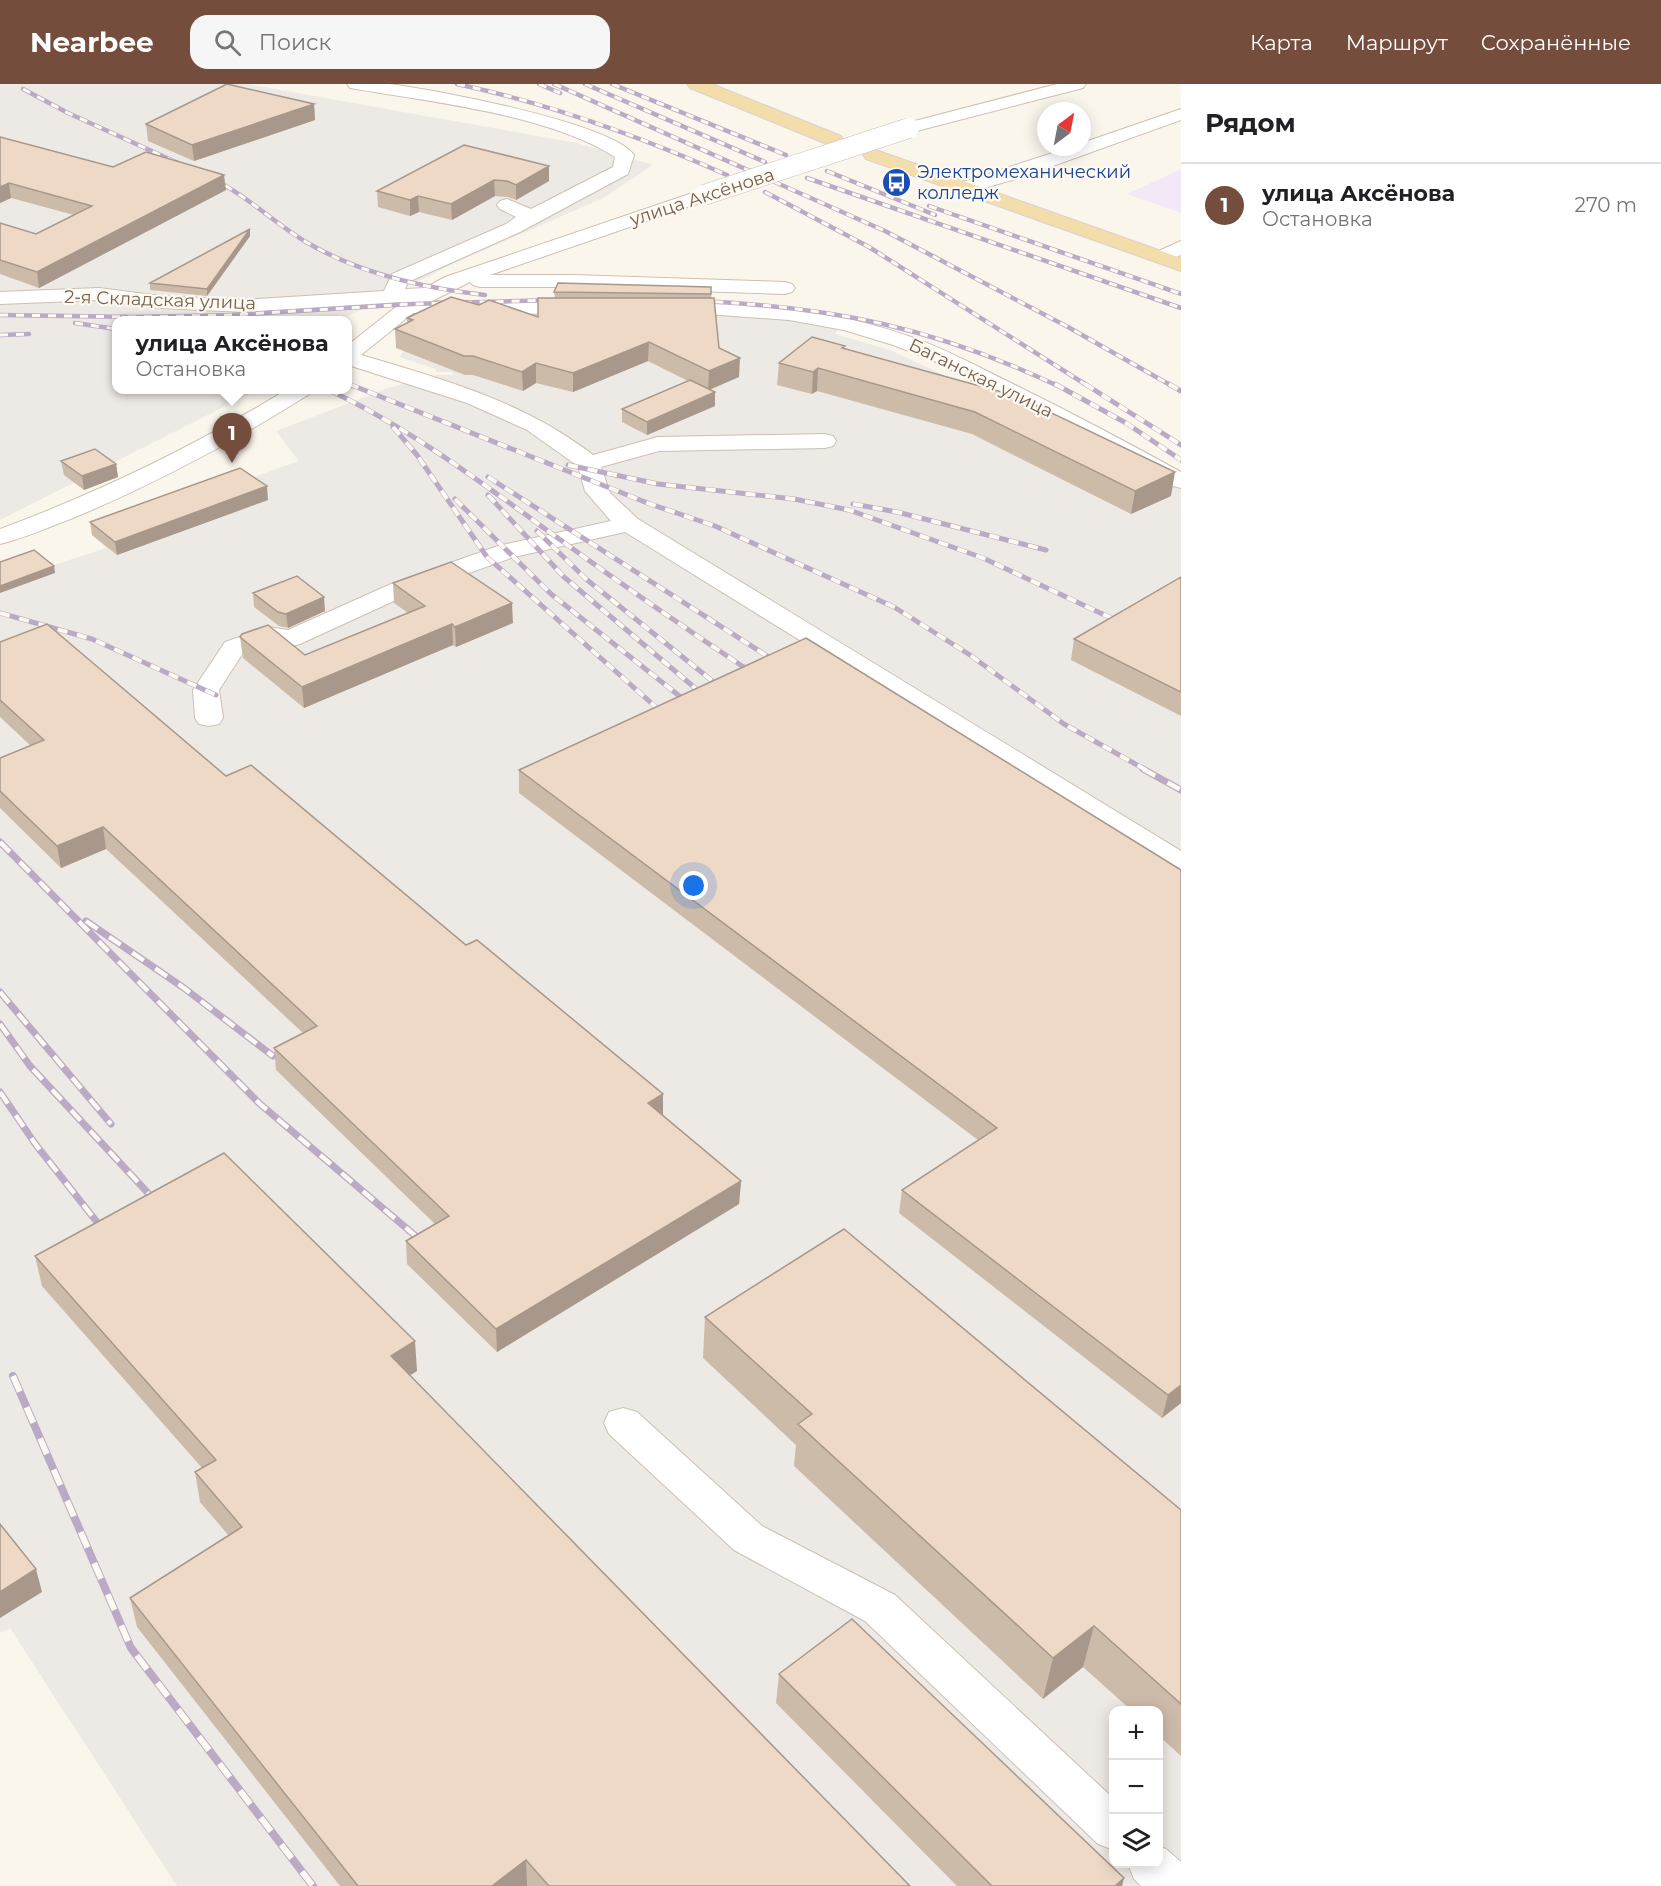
<!DOCTYPE html>
<html lang="ru">
<head>
<meta charset="utf-8">
<style>
  body { margin:0; font-family:Montserrat,sans-serif; background:#f6f6f6; color:#202124 }
  .controls { position:absolute; right:18px; bottom:18px; display:grid; overflow:hidden; border-radius:12px; box-shadow:0 3px 15px #0003 }
  .controls button { width:54px; height:54px; display:grid; place-items:center; padding:0; border:0; border-bottom:2px solid #e0e0e0; background:#fff; color:#202124; font:30px sans-serif }
  .compass { position:absolute; left:1037px; top:18px; width:54px; height:54px; border-radius:50%; background:#fff; box-shadow:0 3px 15px #0003; rotate:32deg }
  .you { position:absolute; left:694px; top:802px; width:21px; height:21px; margin:-15px; border:4px solid #fff; border-radius:50%; background:#1a73e8; box-shadow:0 0 0 9px #1a73e833 }
  .badge { display:grid; place-items:center; width:39px; height:39px; border-radius:50%; background:#744d3d; color:#fff; font-size:20px; font-weight:700 }
  .pin { position:absolute; translate:-50% -50px; filter:drop-shadow(0 2px 3px #0008) }
  .pin::after { content:''; position:absolute; top:32px; width:21px; height:18px; background:inherit; clip-path:polygon(0 0,100% 0,50% 100%) }
  .popup { position:absolute; left:112px; top:232px; width:240px; height:78px; box-sizing:border-box; display:grid; place-content:center; border-radius:12px; background:#fff; filter:drop-shadow(0 2px 4px #0005); font-size:20px; white-space:nowrap; color:#757577 }
  .popup b { font-size:22px; color:#202124 }
  .popup::after { content:''; position:absolute; left:50%; top:100%; margin-left:-12px; border:12px solid transparent; border-top-color:#fff }
  .list { margin:0; padding:0; list-style:none }
  h2 { display:flex; justify-content:space-between; align-items:center; height:78px; margin:0; padding:0 24px; font-size:26px }
  h2 small { font-size:20px; font-weight:400; color:#757577 }
  .list li { display:grid; grid-template-columns:39px 1fr auto; gap:18px; align-items:center; box-sizing:border-box; height:84px; padding:0 24px; border-top:2px solid #e0e0e0 }
  .list b { display:block; font-size:22px; white-space:nowrap }
  .list p { margin:0; font-size:20px; white-space:nowrap; color:#757577 }
  .list em { font-size:20px; font-style:normal; color:#757577 }
  .icon { flex:none; width:33px; height:33px; fill:none; stroke:currentColor; stroke-width:2; stroke-linecap:round; stroke-linejoin:round }
  .map { position:relative; flex:none; width:1181px; height:1802px; overflow:hidden }
  header { display:flex; align-items:center; gap:36px; box-sizing:border-box; height:84px; padding:0 30px; background:#744d3d; color:#fff }
  header strong { font-size:28px }
  nav { display:flex; gap:33px; margin-inline-start:auto; font-size:21px }
  .search { width:420px; height:54px; background:#f6f6f6; display:flex; align-items:center; gap:15px; box-sizing:border-box; padding:0 21px; border-radius:18px; color:#757577; font-size:22px }
  main { display:flex }
  aside { flex:1; background:#fff }
  .map>svg:first-child { display:block }
</style>
</head>
<body>
<header>
<strong>Nearbee</strong>
<div class="search"><svg class="icon" aria-label="search" viewBox="0 0 24 24"><circle cx="10" cy="10" r="6"/><path d="M15 15l6 6"/></svg>Поиск</div>
<nav><a>Карта</a><a>Маршрут</a><a>Сохранённые</a></nav>
</header>
<main>
<div class="map">
<svg width="1181" height="1802" viewBox="0 0 1181 1802">
  <rect width="100%" height="100%" fill="#fbf6ec"/>
  <path fill="#ede9e4" fill-rule="evenodd" d="M0,0H247L577,59L653,81L603,114L455,179L340,236H116V306H257L0,436Z
    M459,228L770,231L840,242L835,250L890,266L1181,401V1802H177L10,1544L0,1549V486L48,483L106,464L92,451L299,377L276,347L388,304L436,291H453V288H436V285L399,273L404,267L396,264ZM1114,1626H1158V1780H1114Z"/>
  <path fill="#f3e8f8" d="M1181,85V129L1127,110Z"/>
  <g fill="none" stroke-linecap="round" stroke-linejoin="round">
    <defs>
      <path id="minor" d="M347,0C361,0 375,0 389,0C432,5 612,39 634,71L628,90L520,148L408,198L405,205L425,204L445,193L704,105L711,107L713,111L711,115L490,191H573L785,198L792,200L795,204L792,208L785,210L573,203H480L473,201L470,198L432,217L581,218L588,220L591,224L588,228L581,230L413,229L361,271C443,295 525,318 593,371L658,353L825,350L833,352L836,357L833,362L825,364L659,367L601,383L610,409L638,435L1181,767V789L1171,786L625,448L514,473L409,510L300,560L291,562L270,559L243,569L219,606L223,634L219,640L209,642L199,640L195,634L193,606L225,558L268,543L288,546L391,500L498,462L611,437L585,407L578,382L527,346L467,319L348,281V261L402,218L244,228L161,224L99,216L0,220V208L99,204L161,212L244,216L384,207L392,190L506,140L516,133L500,125L497,121L500,117L507,115L531,125L613,83L615,73C550,31 433,18 356,5L350,4Z
        M1057,0H1086L1083,4L909,49L903,48L900,44L903,40Z
        M1181,25V36L1022,93L964,110L957,108L955,104L957,100L1071,63H1082V59Z
        M1181,157V171L1161,179L1154,177L1151,173L1154,169Z
        M673,217C754,217 835,226 911,253C946,265 978,283 1011,299C1068,327 1125,357 1181,388V404L1173,402L988,305L930,275L893,261L844,246L789,236L666,227L663,223L666,219Z
        M286,306H311L308,311C233,358 155,400 73,434C49,443 25,454 0,460V445C100,408 195,362 286,306Z
        M623,1324L637,1328L762,1442L895,1511L1114,1715V1766L1098,1760L865,1537L734,1466L609,1350L604,1339L609,1328Z
        M1158,1762L1166,1765L1181,1778V1802H1141L1134,1795L1128,1780H1158Z"/>
      <path id="major" d="M687,0H712L841,52L843,56L841,60H827L690,4Z
        M873,65L1181,174V187L866,75L863,71L866,67Z"/>
    </defs>
    <use href="#minor" stroke="#cdc0b2" stroke-width="2"/>
    <use href="#major" stroke="#d8d2ce" stroke-width="2"/>
    <use href="#minor" fill="#fff" fill-rule="evenodd"/>
    <use href="#major" fill="#f3deab" fill-rule="evenodd"/>
    <defs>
      <path id="rail-far3" d="M457,0C551,20 639,52 727,91
        M539,0L560,9
        M554,0L885,147L1068,243L1172,302
        M585,0L765,78
        M612,0L786,71
        M23,5L68,29L178,79
        M827,87L935,131
        M211,94C246,111 273,138 306,158C360,190 423,204 485,211
        M807,94L1181,224
        M765,108L869,163L1088,302
        M929,122L1181,210
        M699,217C834,223 935,244 1058,302
        M0,231L136,233L232,231L412,220L555,216
        M75,239L116,245
        M0,251L29,250
        M348,300L352,302"/>
      <path id="rail-far2" d="M349,300L650,420L715,442L894,523L970,571L1064,640L1146,686
        M1055,300L1126,339L1181,376
        M1085,300L1181,361
        M1169,300L1181,307
        M329,306C411,345 482,399 555,452C621,500 689,547 757,592
        M393,343L417,371L487,473L667,633
        M568,381L658,400L794,415L849,426L983,474L1126,541
        M488,393L781,581
        M488,411L564,493L708,615
        M455,415L551,510L692,622
        M853,420L897,428L1046,466
        M537,447L586,495L726,608
        M0,529L92,555L216,611"/>
      <path id="rail-far1" d="M1143,685L1181,706
        M0,758L260,1020L418,1154
        M86,837L184,904L273,972
        M0,908L111,1040
        M0,940L30,982L161,1123
        M0,1008L36,1061L108,1152"/>
      <path id="rail" d="M13,1292L131,1564L313,1802"/>
    </defs>
    <use href="#rail-far3" stroke="#bbaac5" stroke-width="4.5"/>
    <use href="#rail-far2" stroke="#bbaac5" stroke-width="5"/>
    <use href="#rail-far1" stroke="#bbaac5" stroke-width="7"/>
    <use href="#rail" stroke="#bbaac5" stroke-width="8"/>
    <use href="#rail-far3" stroke="#fefaf2" stroke-width="3" stroke-dasharray="8" stroke-linecap="butt"/>
    <use href="#rail-far2" stroke="#fefaf2" stroke-width="4" stroke-dasharray="10" stroke-linecap="butt"/>
    <use href="#rail-far1" stroke="#fefaf2" stroke-width="4.5" stroke-dasharray="14" stroke-linecap="butt"/>
    <use href="#rail" stroke="#fefaf2" stroke-width="6" stroke-dasharray="17" stroke-linecap="butt"/>
    <defs>
      <path id="minor-bridge" d="M704,111L909,44"/>
    </defs>
    <use href="#minor-bridge" stroke="#cdc0b2" stroke-width="21" stroke-linecap="butt"/>
    <use href="#minor-bridge" stroke="#fff" stroke-width="20"/>
  </g>
  <path fill="#cdbbaa" d="M314,20L315,36L194,77L148,57L146,40Z
    M0,53L113,83L226,106L39,204L0,190V139L36,150L74,131L11,114L0,119Z
    M549,82V97L516,116L508,113L495,112L452,136L419,128L410,132L378,123L377,107Z
    M250,152L207,212L150,206V199Z
    M554,208L711,210L719,264L739,293L710,306L715,322L647,351L622,338V325L688,297L648,277L573,308L536,299L523,307L473,291H465L396,264L395,245L407,239V234L479,221L538,233L555,214Z
    M845,262L844,265L1171,412L1131,430L972,350L817,307L812,310L777,301L779,279Z
    M61,377L116,380L118,393L84,406L64,391Z
    M268,416L117,471L92,451L90,438Z
    M1181,493V632L1071,576L1074,555Z
    M393,499L513,539L456,563L453,561L304,624L243,574L240,553L305,571L408,529L394,519Z
    M253,509L325,527L288,544L279,542L254,523Z
    M806,554L1181,1319L1162,1334L899,1129L902,1106L978,1056L519,709V686Z
    M0,558L226,692L663,1031L741,1097L739,1120L497,1268L407,1180L406,1157L435,1140L276,986L274,964L303,949L106,765L61,784L0,724V674L31,662L0,633Z
    M35,1172L417,1287L410,1291L910,1802H340L137,1543L130,1514L229,1452L200,1418L195,1388L202,1384L42,1202Z
    M705,1233L1181,1426V1672L1158,1651V1626H1131L1083,1583L1043,1615L794,1382L796,1361L703,1274Z
    M779,1590L1122,1802H957L776,1619Z"/>
  <path fill="#a7988b" d="M314,20L315,36L194,77L192,61Z
    M549,82V97L516,116V101Z
    M224,91L226,106L39,204L37,188Z
    M494,96L495,112L452,136L451,120Z
    M9,99L11,114L0,119V103Z
    M418,112L419,128L410,132V116Z
    M250,145V152L207,212V205Z
    M649,258L648,277L573,308V289Z
    M740,274L739,293L708,306L709,287Z
    M536,279V299L523,307L522,288Z
    M818,284L817,307L812,310L813,288Z
    M715,308V322L647,351V338Z
    M116,380L118,393L84,406L82,392Z
    M1175,388L1171,412L1131,430L1135,407Z
    M267,402L268,416L117,471L115,458Z
    M54,482L55,489L0,509V502Z
    M324,513L325,527L288,544L286,530Z
    M512,519L513,539L456,563L455,543Z
    M452,540L453,561L304,624L302,603Z
    M103,743L106,765L61,784L57,762Z
    M663,1010V1033L648,1019Z
    M741,1097L739,1120L497,1268L496,1245Z
    M415,1257L417,1287L394,1301L391,1272Z
    M1181,1301V1319L1162,1334L1168,1311Z
    M36,1485L42,1508L0,1534V1508Z
    M1094,1542L1083,1583L1043,1615L1053,1574Z
    M526,1776L527,1802H492Z
    M1124,1794L1122,1802H1115Z"/>
  <path fill="#eed9c6" stroke="#a7988b" stroke-width="1.5" d="M227,0L314,20L192,61L146,40Z
    M0,53L113,83L146,68L224,91L37,188L0,176V139L36,150L92,122L9,99L0,103Z
    M464,61L549,82L516,101L507,97L494,96L451,120L418,112L410,116L377,107Z
    M250,145L207,205L150,199Z
    M558,199L711,203V210L554,208Z
    M451,213L479,221L489,216L538,233V214H714L719,264L740,274L709,287L649,258L573,289L536,279L522,288L473,272H464L395,245L413,236L407,234Z
    M812,253L845,262L842,264L1016,312L1175,388L1135,407L975,328L818,284L813,288L779,279Z
    M690,296L715,308L647,338L622,325Z
    M95,365L116,380L82,392L61,377Z
    M240,384L267,402L115,458L90,438Z
    M34,466L54,482L0,502V478Z
    M451,478L512,519L455,543L452,540L302,603L240,553L242,550L268,541L305,571L425,522L393,499Z
    M297,492L324,513L286,530L278,528L253,509Z
    M1181,493V608L1074,555Z
    M47,540L226,692L251,681L466,861L477,856L663,1010L648,1019L741,1097L496,1245L406,1157L449,1132L274,964L317,942L103,743L57,762L0,707V674L44,656L0,616V558Z
    M806,554L1181,786V1301L1168,1311L902,1106L997,1044L519,686Z
    M224,1069L415,1257L391,1272L910,1802H549L526,1776L492,1802H358L130,1514L242,1443L195,1388L216,1376L35,1172Z
    M844,1145L1181,1426V1620L1094,1542L1053,1574L798,1340L812,1330L705,1233Z
    M0,1440L36,1485L0,1508Z
    M852,1535L1124,1794L1115,1802H992L779,1590Z"/>
  <defs>
    <symbol id="bus-disc" viewBox="-11 -11 22 22"><circle r="9.5" fill="#1a4fb4" stroke="#fefaf2"/><path d="M-5-6H5V4H4V6H2V4H-2V6H-4V4H-5ZM-3.5-4V0h7V-4ZM-3.5 1.2v1.5H-2V1.2ZM2 1.2v1.5H3.5V1.2Z" fill="#fff"/></symbol>
  </defs>
  <g fill-rule="evenodd">
    <use href="#bus-disc" x="880" y="82" width="33" height="33"/>
  </g>
  <g text-anchor="middle" dominant-baseline="central" stroke-width="4.5" stroke-linejoin="round" paint-order="stroke">
    <g font-size="18" fill="#164399" stroke="#fefaf2" text-anchor="start">
      <text x="917" y="88">Электромеханический<tspan x="917" dy="21">колледж</tspan></text>
    </g>
    <g font-size="18" fill="#756050" stroke="#fefaf2">
      <text transform="translate(702 113) rotate(-18)">улица Аксёнова</text>
      <text transform="translate(160 216) rotate(2)">2-я Складская улица</text>
      <text transform="translate(981 294) rotate(26)">Баганская улица</text>
    </g>
  </g>
</svg>
<div class="controls">
<button>+</button>
<button>−</button>
<button><svg class="icon" aria-label="layers" viewBox="0 0 24 24"><path d="M12 4l9 5-9 5-9-5zM3 14l9 5 9-5"/></svg></button>
</div>
<svg class="compass" viewBox="-18 -18 36 36"><path d="M0-13l5 13h-10z" fill="#e53935"/><path d="M0 13l5-13h-10z" fill="#757577"/></svg>
<div class="you"></div>
<div class="pin badge" style="left:232px;top:379px">1</div>
<div class="popup"><b>улица Аксёнова</b>Остановка</div>
</div>
<aside>
<h2>Рядом<small></small></h2>
<ul class="list">
<li><span class="badge">1</span><div><b>улица Аксёнова</b><p>Остановка</p></div><em>270 m</em></li>
</ul>
</aside>
</main>
</body>
</html>
